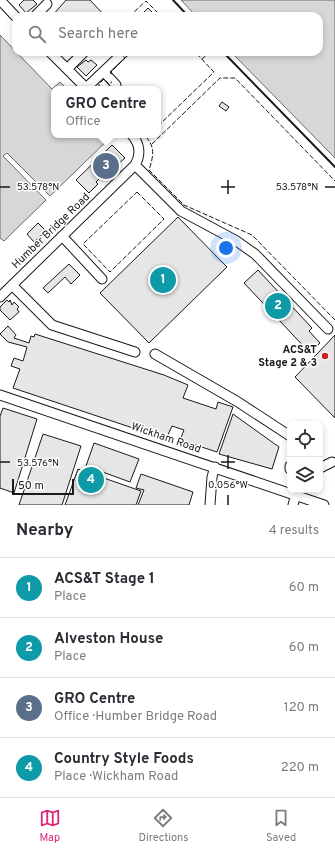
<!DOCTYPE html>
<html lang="en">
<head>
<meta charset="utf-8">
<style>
  body { margin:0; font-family:Overpass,sans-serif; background:#f2f2f3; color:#2b2b33 }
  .controls { position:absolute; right:12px; bottom:12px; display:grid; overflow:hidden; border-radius:8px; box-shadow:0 2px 6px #0003 }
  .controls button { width:36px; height:36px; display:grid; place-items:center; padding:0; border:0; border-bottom:1px solid #e1e1e2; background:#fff; color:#2b2b33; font:20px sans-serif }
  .scale { position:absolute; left:12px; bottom:10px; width:62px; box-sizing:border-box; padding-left:4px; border:2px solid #1a1a1a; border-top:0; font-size:11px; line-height:14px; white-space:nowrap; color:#1a1a1a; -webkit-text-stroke:3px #fff; paint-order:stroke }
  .you { position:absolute; left:226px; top:248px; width:14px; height:14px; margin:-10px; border:3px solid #fff; border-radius:50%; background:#1a73e8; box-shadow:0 0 0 6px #1a73e833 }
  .badge { display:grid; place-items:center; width:26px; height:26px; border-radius:50%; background:#db2777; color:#fff; font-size:13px; font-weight:700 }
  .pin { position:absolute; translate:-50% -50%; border:2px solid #fff; box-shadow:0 1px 4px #0006 }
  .popup { position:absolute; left:51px; top:86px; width:110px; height:52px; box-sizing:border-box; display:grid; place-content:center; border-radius:8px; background:#fff; filter:drop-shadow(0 1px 3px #0005); font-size:13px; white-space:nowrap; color:#7c7c81 }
  .popup b { font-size:15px; color:#2b2b33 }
  .popup::after { content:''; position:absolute; left:50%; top:100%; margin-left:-8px; border:8px solid transparent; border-top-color:#fff }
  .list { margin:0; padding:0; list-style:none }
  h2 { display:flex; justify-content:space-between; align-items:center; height:52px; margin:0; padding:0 16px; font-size:17px }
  h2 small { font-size:13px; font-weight:400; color:#7c7c81 }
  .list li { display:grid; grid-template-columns:26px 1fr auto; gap:12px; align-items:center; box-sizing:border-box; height:60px; padding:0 16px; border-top:1px solid #e1e1e2 }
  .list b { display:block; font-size:15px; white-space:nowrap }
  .list p { margin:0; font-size:13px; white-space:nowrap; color:#7c7c81 }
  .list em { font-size:13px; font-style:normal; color:#7c7c81 }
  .icon { flex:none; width:22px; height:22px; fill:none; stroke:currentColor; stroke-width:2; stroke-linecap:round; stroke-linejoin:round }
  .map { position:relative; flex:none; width:335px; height:505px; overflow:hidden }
  .search { position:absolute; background:#fff; box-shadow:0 2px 6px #0003; left:12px; right:12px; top:12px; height:44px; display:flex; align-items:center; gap:10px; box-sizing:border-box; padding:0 14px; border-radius:12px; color:#7c7c81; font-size:15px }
  .sheet { height:292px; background:#fff }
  nav { display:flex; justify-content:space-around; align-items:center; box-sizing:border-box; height:56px; border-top:1px solid #e1e1e2; background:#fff; font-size:11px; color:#7c7c81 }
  nav a { display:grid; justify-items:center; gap:2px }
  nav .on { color:#db2777 }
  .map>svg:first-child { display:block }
</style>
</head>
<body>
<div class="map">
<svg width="335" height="505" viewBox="0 0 335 505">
  <rect width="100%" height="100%" fill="#fff"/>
  <path fill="#d7d7d7" stroke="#6a6a6a" d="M181,0H335V158L231,52H319V16H196Z
    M0,35L52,89L60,82L67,89H54V135L112,136L50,196L7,153L3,156L46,200L4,241L0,238Z"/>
  <path fill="#e6e6e6" stroke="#1a1a1a" d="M24,0H33L37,4L26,13L19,5Z
    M66,0H90L105,16H52Z
    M148,8L156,16H144L142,14Z
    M86,60L88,62L91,60L97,65L86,76L77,67Z
    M222,102L229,107L226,111L219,106Z
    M112,145L125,158L115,167L113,165L96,182L98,184L89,193L76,180Z
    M178,217L227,267L149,343L100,293Z
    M38,223L46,231L34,242L27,234Z
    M69,264L80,275L71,284L65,277L48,293L43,288Z
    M258,270L312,328L309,331L320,343L310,353L244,283Z
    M7,300L9,302L10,300L12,305L14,302L19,307L17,309L19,312L10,320L0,310V307Z
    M8,326L16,335L14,338L29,343L31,336L34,337L35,334L164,375L188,385L183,398L216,409L218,402L233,407L217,452L180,440L184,430L172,426L166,439L13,388L20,369L11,366L14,358L23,361L27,347L8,342L0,334Z
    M335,335V418L295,377Z
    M3,408L37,419L14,493L0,488V416Z
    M233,414L279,447L272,469L219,454Z
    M43,434L81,446L62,505H19Z
    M94,443L139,459L130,482L86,466Z
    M78,469L141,491L136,505H65Z
    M141,474L193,492L189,505H138L144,490L136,488Z"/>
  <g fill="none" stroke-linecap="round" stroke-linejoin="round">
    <defs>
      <path id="minor" d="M0,0L16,17
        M35,16L47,4
        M50,52L87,89
        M67,69L84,52
        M104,72L116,85
        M86,88L124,52
        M135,165L181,211L235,240L255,254L328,329
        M62,236L102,279
        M12,285L52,325L135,352
        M0,297L135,165C141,155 140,144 132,135
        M155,354L238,402L290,436
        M0,395L324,505
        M290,466V469
        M320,468L332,462
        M210,505L212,477L215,467
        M293,505L296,494"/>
    </defs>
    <use href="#minor" stroke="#1a1a1a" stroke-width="11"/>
    <use href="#minor" stroke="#fff" stroke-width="9"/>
    <path stroke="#1a1a1a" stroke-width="1" stroke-dasharray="5 2" stroke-linecap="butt" d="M133,16L136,13L134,12L146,1L161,16
      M202,59L210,52
      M112,74L110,73L125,58L122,55
      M99,89V84L104,79L109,84L112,82
      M158,126L214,72L195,52
      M144,135L146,137L148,135
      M146,137C156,148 153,157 149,170L184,205L252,235L335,320
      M152,144L220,78H235L335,181
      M137,192L164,219L110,272L83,244Z"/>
    <path stroke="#1a1a1a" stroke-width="2" d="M173,0L188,16
      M223,52L335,167"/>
  </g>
  <path fill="none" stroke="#1a1a1a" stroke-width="1.5" d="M228,180V194M0,187H10M221,187H235M325,187H335M228,455V469M0,462H10M221,462H235M228,495V505"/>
  <circle fill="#c62828" stroke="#fff" stroke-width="1.5" cx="325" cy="356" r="4"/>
  <g text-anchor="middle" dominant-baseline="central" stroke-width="3" stroke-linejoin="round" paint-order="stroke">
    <g font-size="11" fill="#1a1a1a" stroke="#fff">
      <text transform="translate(51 231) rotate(-44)">Humber Bridge Road</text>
      <text transform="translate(166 438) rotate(19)">Wickham Road</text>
    </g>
    <g font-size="11" font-weight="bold" fill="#1a1a1a" stroke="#fff" text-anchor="end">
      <text x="317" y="350">ACS&amp;T<tspan x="317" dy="13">Stage 2 &amp; 3</tspan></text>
    </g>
  </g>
  <g font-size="10" text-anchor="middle" fill="#1a1a1a" stroke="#fff" stroke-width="3" stroke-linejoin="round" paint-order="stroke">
    <text x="38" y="190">53.578°N</text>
    <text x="297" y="190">53.578°N</text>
    <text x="38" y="466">53.576°N</text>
    <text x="228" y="488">0.056°W</text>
  </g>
</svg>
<div class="controls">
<button><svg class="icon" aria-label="locate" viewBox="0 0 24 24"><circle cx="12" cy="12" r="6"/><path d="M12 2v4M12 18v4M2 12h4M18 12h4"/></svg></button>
<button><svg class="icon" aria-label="layers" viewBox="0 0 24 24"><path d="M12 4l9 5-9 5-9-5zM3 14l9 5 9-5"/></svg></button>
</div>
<div class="scale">50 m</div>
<div class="you"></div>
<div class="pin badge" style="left:163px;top:280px;background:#0f9aa8">1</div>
<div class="pin badge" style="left:278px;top:306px;background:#0f9aa8">2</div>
<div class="pin badge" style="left:106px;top:166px;background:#5c6f8a">3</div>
<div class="popup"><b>GRO Centre</b>Office</div>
<div class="pin badge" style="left:91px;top:480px;background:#0f9aa8">4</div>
<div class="search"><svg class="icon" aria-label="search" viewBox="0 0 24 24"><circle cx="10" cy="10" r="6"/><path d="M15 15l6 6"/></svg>Search here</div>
</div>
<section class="sheet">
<h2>Nearby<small>4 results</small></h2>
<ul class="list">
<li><span class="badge" style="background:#0f9aa8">1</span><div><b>ACS&amp;T Stage 1</b><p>Place</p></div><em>60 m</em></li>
<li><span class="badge" style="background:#0f9aa8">2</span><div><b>Alveston House</b><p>Place</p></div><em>60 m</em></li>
<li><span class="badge" style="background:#5c6f8a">3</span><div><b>GRO Centre</b><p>Office · Humber Bridge Road</p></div><em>120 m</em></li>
<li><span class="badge" style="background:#0f9aa8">4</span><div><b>Country Style Foods</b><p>Place · Wickham Road</p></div><em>220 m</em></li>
</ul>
</section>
<nav>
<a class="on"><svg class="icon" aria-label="map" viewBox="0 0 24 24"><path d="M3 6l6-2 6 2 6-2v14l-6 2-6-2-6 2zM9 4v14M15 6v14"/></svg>Map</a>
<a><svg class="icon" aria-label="directions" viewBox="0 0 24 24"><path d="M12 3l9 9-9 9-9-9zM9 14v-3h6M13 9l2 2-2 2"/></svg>Directions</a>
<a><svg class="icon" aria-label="saved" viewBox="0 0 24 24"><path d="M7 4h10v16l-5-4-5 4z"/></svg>Saved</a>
</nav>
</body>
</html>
